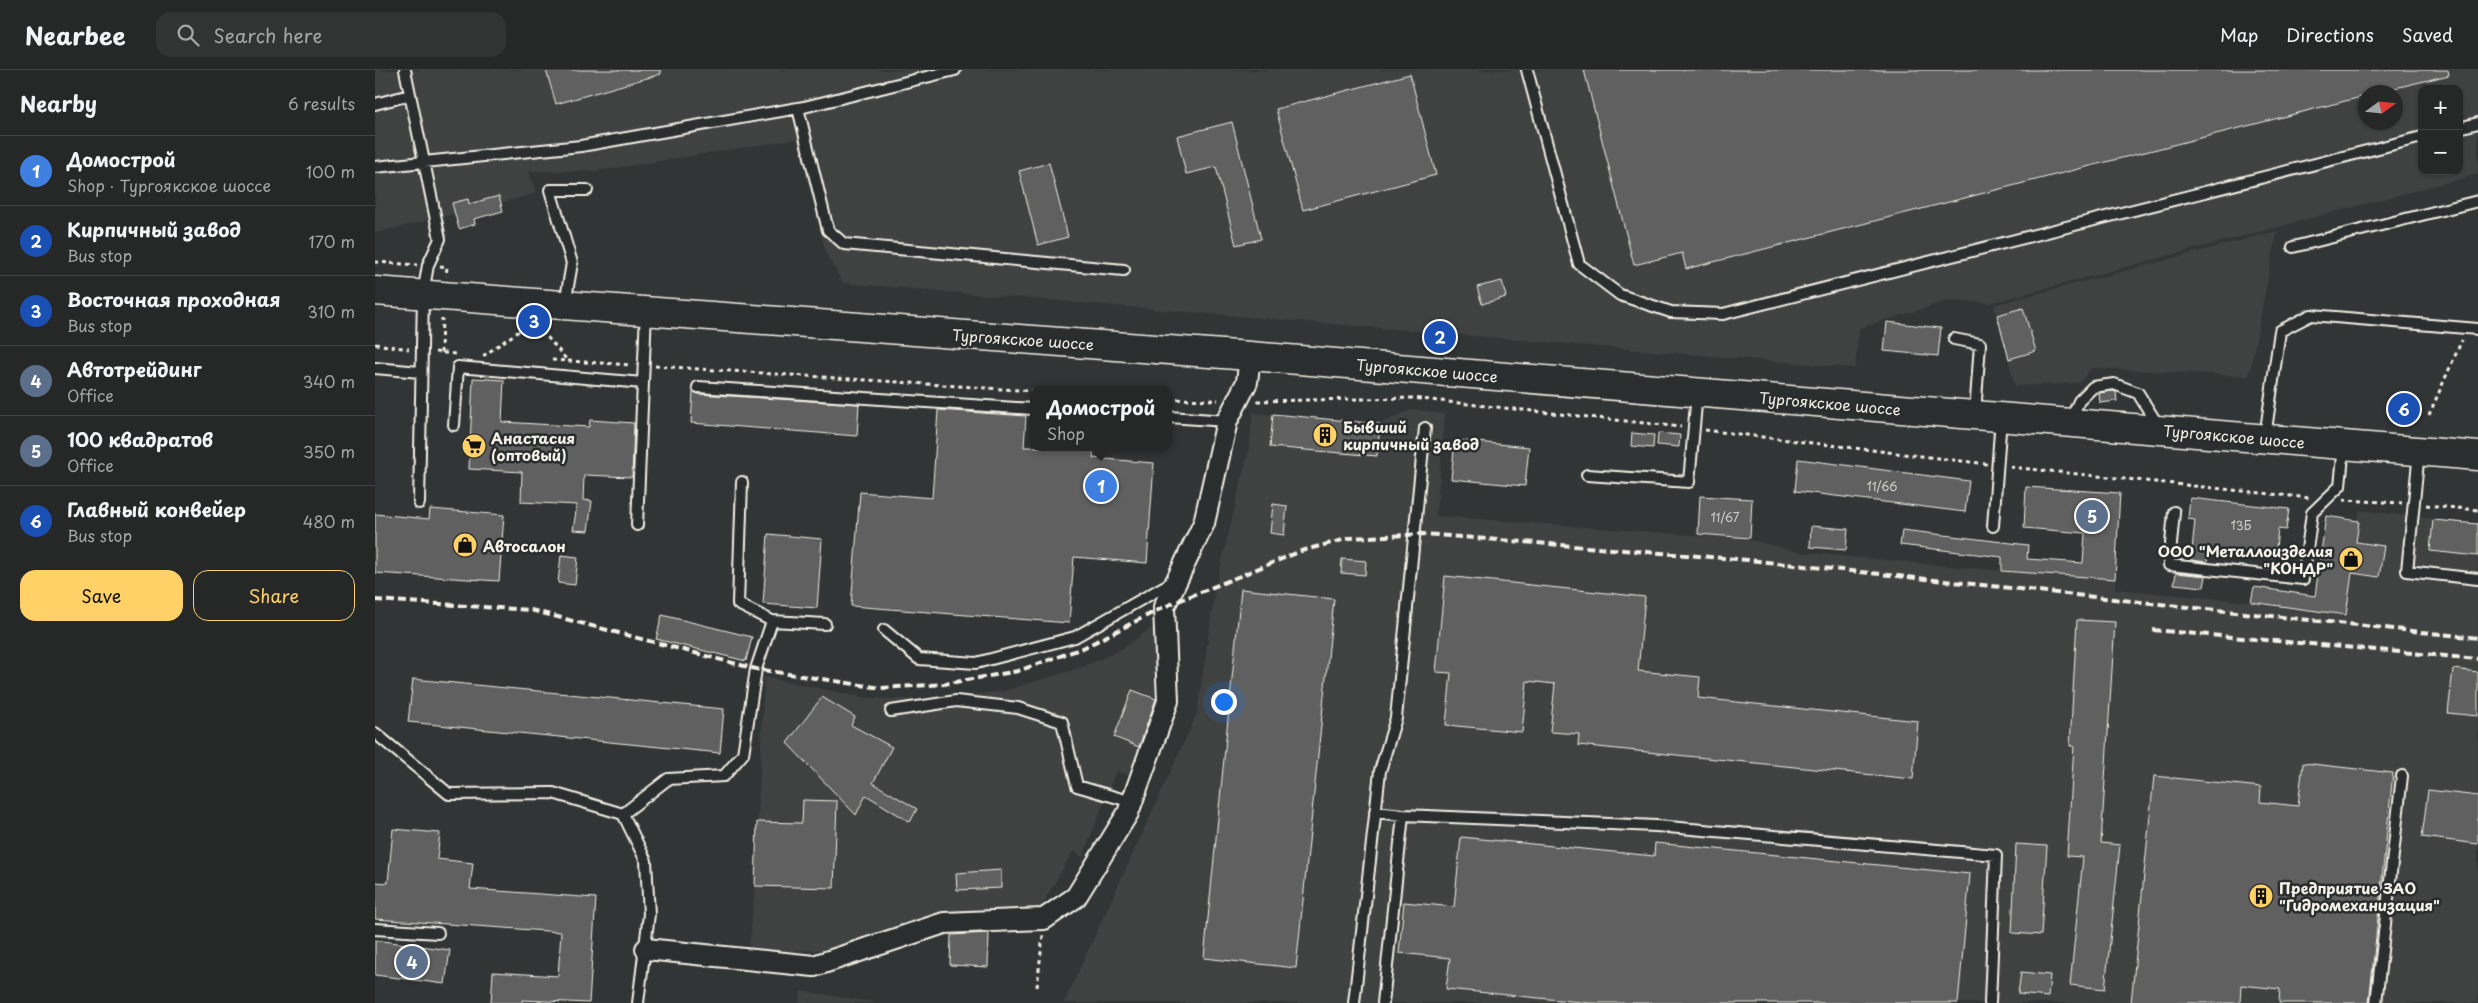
<!DOCTYPE html>
<html lang="en">
<head>
<meta charset="utf-8">
<style>
  body { margin:0; font-family:"Playpen Sans",sans-serif; background:#323434; color:#f1f3f6 }
  .controls { position:absolute; right:15px; top:15px; display:grid; overflow:hidden; border-radius:10px; box-shadow:0 1px 4px #0004 }
  .controls button { width:45px; height:45px; display:grid; place-items:center; padding:0; border:0; border-bottom:1px solid #424445; background:#262828; color:#f1f3f6; font:25px sans-serif }
  .compass { position:absolute; left:1983px; top:15px; width:45px; height:45px; border-radius:50%; background:#262828; box-shadow:0 1px 4px #0004; rotate:75deg }
  .you { position:absolute; left:848px; top:631px; width:18px; height:18px; margin:-12px; border:4px solid #fff; border-radius:50%; background:#1a73e8; box-shadow:0 0 0 8px #1a73e833 }
  .badge { display:grid; place-items:center; width:32px; height:32px; border-radius:50%; background:#ffd166; color:#fff; font-size:16px; font-weight:700 }
  .pin { position:absolute; translate:-50% -50%; border:2px solid #fff; box-shadow:0 1px 5px #0006 }
  .popup { position:absolute; left:655px; top:316px; width:142px; height:65px; box-sizing:border-box; display:grid; place-content:center; border-radius:10px; background:#262828; filter:drop-shadow(0 1px 4px #0005); font-size:16px; white-space:nowrap; color:#a4a6a8 }
  .popup b { font-size:19px; color:#f1f3f6 }
  .popup::after { content:''; position:absolute; left:50%; top:100%; margin-left:-10px; border:10px solid transparent; border-top-color:#262828 }
  .list { margin:0; padding:0; list-style:none }
  h2 { display:flex; justify-content:space-between; align-items:center; height:65px; margin:0; padding:0 20px; font-size:21px }
  h2 small { font-size:16px; font-weight:400; color:#a4a6a8 }
  .list li { display:grid; grid-template-columns:32px 1fr auto; gap:15px; align-items:center; box-sizing:border-box; height:70px; padding:0 20px; border-top:1px solid #424445 }
  .list b { display:block; font-size:19px; white-space:nowrap }
  .list p { margin:0; font-size:16px; white-space:nowrap; color:#a4a6a8 }
  .list em { font-size:16px; font-style:normal; color:#a4a6a8 }
  .actions { display:flex; gap:10px; padding:15px 20px }
  .actions a { flex:1; padding:11px 0; border:1px solid #ffd166; border-radius:15px; text-align:center; font-size:18px; color:#ffd166 }
  .actions .main { background:#ffd166; color:#111 }
  .icon { flex:none; width:28px; height:28px; fill:none; stroke:currentColor; stroke-width:2; stroke-linecap:round; stroke-linejoin:round }
  .map { position:relative; flex:none; width:2103px; height:933px; overflow:hidden }
  header { display:flex; align-items:center; gap:30px; box-sizing:border-box; height:70px; padding:0 25px; background:#262828; border-bottom:1px solid #424445 }
  header strong { font-size:24px }
  nav { display:flex; gap:28px; margin-inline-start:auto; font-size:18px }
  .search { width:350px; height:45px; background:#323434; display:flex; align-items:center; gap:12px; box-sizing:border-box; padding:0 18px; border-radius:15px; color:#a4a6a8; font-size:19px }
  main { display:flex }
  aside { flex:1; background:#262828 }
  .map>svg:first-child { display:block }
</style>
</head>
<body>
<header>
<strong>Nearbee</strong>
<div class="search"><svg class="icon" aria-label="search" viewBox="0 0 24 24"><circle cx="10" cy="10" r="6"/><path d="M15 15l6 6"/></svg>Search here</div>
<nav><a>Map</a><a>Directions</a><a>Saved</a></nav>
</header>
<main>
<aside>
<h2>Nearby<small>6 results</small></h2>
<ul class="list">
<li><span class="badge" style="background:#3f7fe0">1</span><div><b>Домострой</b><p>Shop · Тургоякское шоссе</p></div><em>100 m</em></li>
<li><span class="badge" style="background:#1a4fb4">2</span><div><b>Кирпичный завод</b><p>Bus stop</p></div><em>170 m</em></li>
<li><span class="badge" style="background:#1a4fb4">3</span><div><b>Восточная проходная</b><p>Bus stop</p></div><em>310 m</em></li>
<li><span class="badge" style="background:#5c6f8a">4</span><div><b>Автотрейдинг</b><p>Office</p></div><em>340 m</em></li>
<li><span class="badge" style="background:#5c6f8a">5</span><div><b>100 квадратов</b><p>Office</p></div><em>350 m</em></li>
<li><span class="badge" style="background:#1a4fb4">6</span><div><b>Главный конвейер</b><p>Bus stop</p></div><em>480 m</em></li>
</ul>
<div class="actions"><a class="main">Save</a><a>Share</a></div>
</aside>
<div class="map">
<svg width="2103" height="933" viewBox="0 0 2103 933">
  <rect width="100%" height="100%" fill="#323535"/>
  <filter id="ink" filterUnits="userSpaceOnUse"><feTurbulence type="fractalNoise" baseFrequency=".02" numOctaves="2"/><feDisplacementMap in="SourceGraphic" scale="10" xChannelSelector="R" yChannelSelector="G"/><feConvolveMatrix kernelMatrix="1 2 1 2 8 2 1 2 1" color-interpolation-filters="sRGB"/></filter>
  <g filter="url(#ink)">
    <path fill="#404242" fill-rule="evenodd" d="M0,0H2103V104L1615,233L1576,230L1484,258L1480,298L468,213L451,184L422,69L222,101H154L161,123L126,133L128,141L99,149L100,154L84,159L80,144L0,163ZM2047,19H2084V101H2047ZM1990,22H2020V52H1990Z
      M1902,161L1874,306L1716,298L1704,313L1640,316L1619,235Z
      M1038,339L1070,344L1061,446L1371,469L1424,482L1627,501L1740,509V519L1876,532L1970,545L1977,503L2004,507L2009,476L1981,472L1984,440L2103,454V933H689L822,644L841,515L874,379L878,343L1005,354Z
      M780,555L787,603L756,706L741,701L708,787L698,781L664,840L592,841L550,851L463,880L374,881L380,816L389,607L491,628L552,630L628,621L708,597L747,579Z
      M426,921L505,933H424Z"/>
    <path fill="#5f605f" stroke="#f4f1e8" d="M171,0H285L286,4L181,34Z
      M1209,0H2073L2074,5L2004,22H1990V26L1311,199L1307,183L1259,195Z
      M1035,4L1061,105L928,140L901,39Z
      M857,52L886,169L861,175L841,97L811,104L802,66Z
      M674,93L693,167L663,175L644,101Z
      M124,126L128,141L99,149L100,154L84,159L77,133L93,129L94,134Z
      M1127,211L1131,227L1107,234L1102,217Z
      M1648,238L1661,281L1634,289L1622,245Z
      M1512,252L1566,258L1563,286L1509,281Z
      M98,308L129,310L127,352L214,357L215,350L259,353L257,407L209,405L208,430L217,431L213,461L198,460L202,435L146,432L147,402L94,399Z
      M318,321L323,324L484,334L482,366L316,353Z
      M1738,321L1741,322L1742,331L1725,333L1724,323Z
      M563,340L651,346L649,377H719L718,388L779,393L772,493L699,487L694,553L476,536L485,422L557,428Z
      M898,344L1005,354L1002,386L895,377Z
      M1257,363L1279,365L1278,378L1256,376Z
      M1283,363L1305,365L1304,377L1282,375Z
      M1080,370L1154,377L1150,416L1076,409Z
      M1423,389L1594,411L1590,442L1420,421Z
      M1651,417L1745,423L1740,509L1627,501V487L1525,475L1527,460L1653,475L1652,489L1708,493L1710,463L1649,458Z
      M1325,426L1377,429L1375,468L1323,464Z
      M1815,428L1914,439L1911,460L1903,459L1900,487L1833,480L1832,492L1816,490L1820,450L1813,449Z
      M898,434L912,436L909,465L895,463Z
      M55,439L129,445L124,511L0,503V444L54,449Z
      M1951,446L1984,451L1981,472L2009,476L2004,507L1977,503L1971,545L1876,532L1879,517L1940,526Z
      M2058,450L2103,454V486L2055,481Z
      M1436,456L1473,459L1471,480L1435,477Z
      M393,464L447,469L442,538L388,534Z
      M186,485L203,487L200,515L183,513Z
      M967,489L991,491L990,505L966,503Z
      M1801,503L1831,506L1829,517L1799,514Z
      M1070,506L1270,527L1263,601L1325,607L1323,628L1543,651L1538,709L1203,675L1204,664L1175,662L1180,614L1152,611L1147,662L1071,655L1076,603L1061,602Z
      M866,519L959,529L921,898L829,888Z
      M287,545L377,567L371,591L281,569Z
      M1702,550L1740,552L1726,773L1745,775L1730,919L1695,915L1708,787L1692,786L1699,676H1695Z
      M2078,599L2103,602V646L2073,643Z
      M38,609L349,639L345,683L33,652Z
      M757,620L781,629L764,677L739,667Z
      M447,627L480,647L476,655L517,677L498,713L542,739L535,752L491,725L481,745L412,673Z
      M1928,693L2018,703L1994,933H1904L1905,919L1866,915L1865,933H1756L1779,706L1886,717L1885,732L1923,736Z
      M2053,720L2103,726V774L2047,767Z
      M428,730L462,731L459,818L380,816L382,752L427,753Z
      M18,759L65,763L62,789L98,793L95,819L221,828L214,933L147,930V933H116L118,902L183,906L186,862L0,849V812L13,813Z
      M1086,767L1279,786L1280,773L1595,804L1583,933H1216L1071,919L1075,888L1024,883L1029,832L1079,837Z
      M1641,774L1672,776L1666,865L1637,863Z
      M626,800V818L582,820L581,803Z
      M614,863L613,897L575,895L576,865Z
      M0,870L75,880L70,914L0,905Z
      M1646,902L1675,905L1673,927L1643,924Z"/>
    <g fill="none" stroke-linecap="round" stroke-linejoin="round">
      <defs>
        <path id="service" d="M30,0L65,169L53,195L48,224L44,433
          M1152,0L1204,194L1245,225L1296,242L1348,244L2047,67
          M0,34L35,25
          M423,38L453,160L469,174L749,200
          M2084,58L2103,53
          M0,97L206,76L429,37L580,0
          M1918,177L2103,131
          M190,234L197,193L175,120H212
          M1579,269L1605,274L1600,344
          M0,298L45,302
          M323,317L658,339
          M794,347L852,351
          M1695,351L1704,331L1718,317L1739,314L1763,323L1784,357
          M79,355L83,297L268,313
          M1890,367L1905,261L1936,245L2103,259
          M2044,382L2032,501L2103,509
          M1212,405L1314,412L1322,323
          M367,412L363,534L397,551L450,554
          M1799,442L1794,495L1928,509L1937,443L1965,416L1969,376
          M262,455L271,242
          M1618,456L1626,348
          M509,560L544,589L601,593L700,567L799,511
          M516,641L581,631L643,638L687,652L702,716L757,732
          M0,663L74,724L178,723L248,744L271,791L274,844L263,933
          M1000,742L1028,745L1281,756L1621,785L1615,933
          M248,744L293,709L349,706L368,684L381,599L397,551
          M0,859L63,863
          M979,933L1005,701L1021,648L1050,358
          M1008,933L1028,745
          M2001,933L2027,706"/>
        <path id="minor" d="M271,879L439,896L569,853L669,849L701,827L753,743L793,631L789,537L829,453L852,351L872,312L875,286"/>
        <path id="primary" d="M0,221L875,286L2103,386"/>
      </defs>
      <use href="#service" stroke="#f4f1e8" stroke-width="14"/>
      <use href="#minor" stroke="#f4f1e8" stroke-width="24"/>
      <use href="#primary" stroke="#f4f1e8" stroke-width="31"/>
      <path stroke="#f4f1e8" stroke-width="3" stroke-dasharray="4 4" stroke-linecap="butt" d="M0,192L42,195
        M65,196L72,197L71,206
        M162,255L192,290
        M0,274L34,279
        M60,282L81,284
        M66,283L67,248
        M108,286L154,254
        M177,290L256,295
        M280,296L658,321
        M794,329L843,330
        M882,331L1037,328L1306,357
        M2054,345L2087,270
        M1330,360L1612,394
        M1635,397L1935,428
        M1968,430L2027,433
        M2051,435L2103,440
        M662,917L668,865"/>
      <use href="#service" stroke="#2a2d2e" stroke-width="10"/>
      <use href="#minor" stroke="#2a2d2e" stroke-width="20"/>
      <use href="#primary" stroke="#2a2d2e" stroke-width="28"/>
      <path stroke="#f4f1e8" stroke-width="4" stroke-dasharray="8 4" stroke-linecap="butt" d="M0,530L156,540L381,599L506,618L569,614L643,601L708,578L789,537L926,481L975,468L1049,464L1373,490L2103,568
        M1778,560L2103,589"/>
    </g>
  </g>
  <defs>
    <symbol id="building-disc" viewBox="-11 -11 22 22"><circle r="9.5" fill="#ffd166" stroke="#2a2d2e"/><path d="M-4-6H4V6H1V3H-1V6H-4ZM-2.5-4.3h1.7v1.8h-1.7ZM.8-4.3h1.7v1.8H.8ZM-2.5-1h1.7V.8h-1.7ZM.8-1h1.7V.8H.8Z" fill="#111"/></symbol>
    <symbol id="supermarket-disc" viewBox="-11 -11 22 22"><circle r="9.5" fill="#ffd166" stroke="#2a2d2e"/><path d="M-6-5.5h2.5l.6 2H6L4.5 2H-2.5L-4.4-4H-6ZM-1.5 3.2a1.3 1.3 0 1 0 .1 0ZM3 3.2a1.3 1.3 0 1 0 .1 0Z" fill="#111"/></symbol>
    <symbol id="shop-disc" viewBox="-11 -11 22 22"><circle r="9.5" fill="#ffd166" stroke="#2a2d2e"/><path d="M-5-2.5h2.3a2.7 3.5 0 0 1 5.4 0H5L5.5 6h-11ZM-1.5-2.5h3a1.5 2.3 0 0 0-3 0Z" fill="#111"/></symbol>
  </defs>
  <g fill-rule="evenodd">
    <use href="#building-disc" x="936" y="351" width="28" height="28"/>
    <use href="#supermarket-disc" x="85" y="362" width="28" height="28"/>
    <use href="#shop-disc" x="76" y="461" width="28" height="28"/>
    <use href="#shop-disc" x="1962" y="475" width="28" height="28"/>
    <use href="#building-disc" x="1872" y="812" width="28" height="28"/>
  </g>
  <g text-anchor="middle" dominant-baseline="central" stroke-width="5" stroke-linejoin="round" paint-order="stroke">
    <g font-size="12" fill="#cfcdc6">
      <text x="1507" y="416">11/66</text>
      <text x="1350" y="447">11/67</text>
      <text x="1866" y="455">13Б</text>
    </g>
    <g font-size="15" fill="#f4f1e8" stroke="#2a2d2e">
      <text transform="translate(648 269) rotate(4)">Тургоякское шоссе</text>
      <text transform="translate(1052 300) rotate(5)">Тургоякское шоссе</text>
      <text transform="translate(1455 333) rotate(5)">Тургоякское шоссе</text>
      <text transform="translate(1859 366) rotate(5)">Тургоякское шоссе</text>
    </g>
    <g font-size="15" font-weight="bold" fill="#f4f1e8" stroke="#2a2d2e" text-anchor="start">
      <text x="968" y="356">Бывший<tspan x="968" dy="17">кирпичный завод</tspan></text>
      <text x="116" y="367">Анастасия<tspan x="116" dy="17">(оптовый)</tspan></text>
      <text x="108" y="475">Автосалон</text>
      <text x="1958" y="480" text-anchor="end">ООО "Металлоизделия<tspan x="1958" dy="17">"КОНДР"</tspan></text>
      <text x="1904" y="817">Предприятие ЗАО<tspan x="1904" dy="17">"Гидромеханизация"</tspan></text>
    </g>
  </g>
</svg>
<div class="controls">
<button>+</button>
<button>−</button>
</div>
<svg class="compass" viewBox="-18 -18 36 36"><path d="M0-13l5 13h-10z" fill="#e53935"/><path d="M0 13l5-13h-10z" fill="#a4a6a8"/></svg>
<div class="you"></div>
<div class="pin badge" style="left:726px;top:416px;background:#3f7fe0">1</div>
<div class="popup"><b>Домострой</b>Shop</div>
<div class="pin badge" style="left:1065px;top:267px;background:#1a4fb4">2</div>
<div class="pin badge" style="left:159px;top:251px;background:#1a4fb4">3</div>
<div class="pin badge" style="left:37px;top:892px;background:#5c6f8a">4</div>
<div class="pin badge" style="left:1717px;top:446px;background:#5c6f8a">5</div>
<div class="pin badge" style="left:2029px;top:339px;background:#1a4fb4">6</div>
</div>
</main>
</body>
</html>
